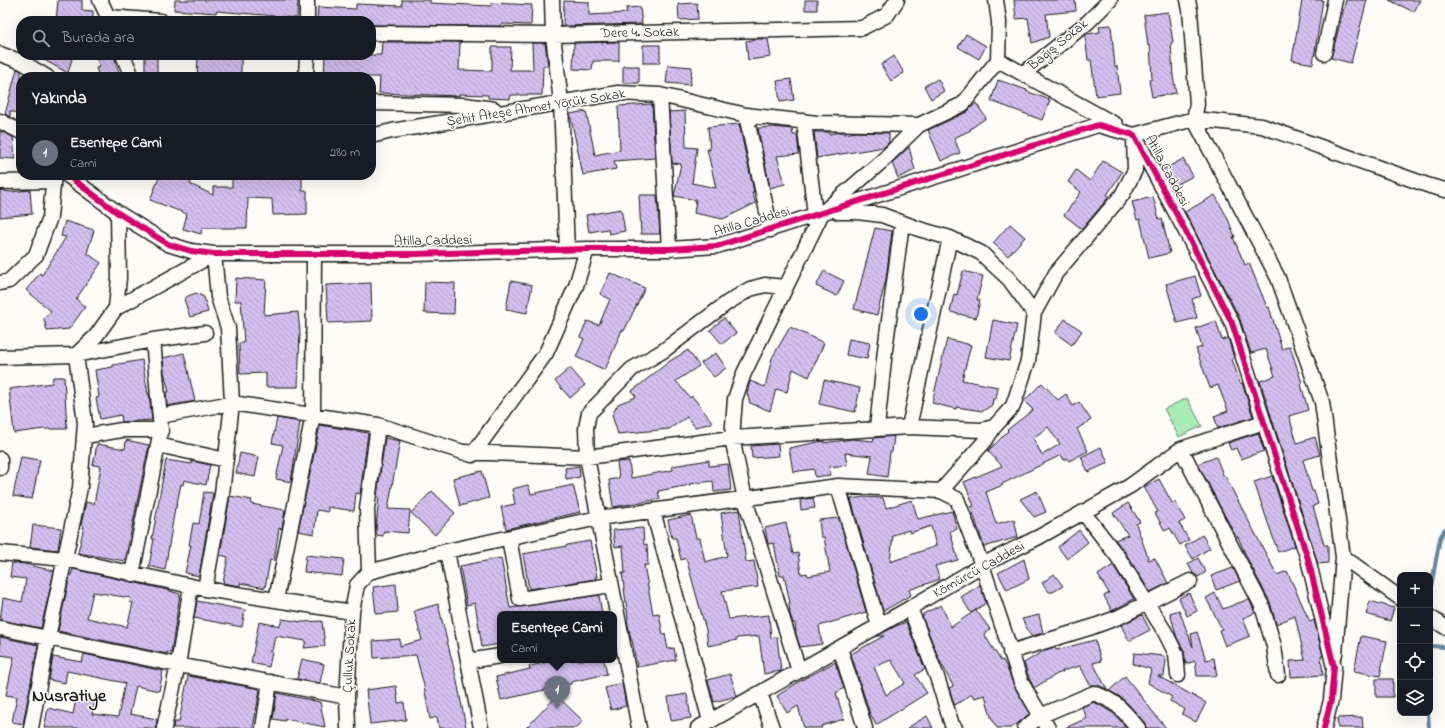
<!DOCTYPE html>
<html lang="tr">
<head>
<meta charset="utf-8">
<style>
  body { margin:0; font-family:"Indie Flower",sans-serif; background:#20242c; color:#f1f3f6 }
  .controls { position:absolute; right:12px; bottom:12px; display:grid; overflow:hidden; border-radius:8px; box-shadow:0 4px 16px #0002 }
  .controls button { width:36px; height:36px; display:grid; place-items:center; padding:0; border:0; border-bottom:1px solid #363941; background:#171b24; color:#f1f3f6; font:20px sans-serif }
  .you { position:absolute; left:921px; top:314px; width:14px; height:14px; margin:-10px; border:3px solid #fff; border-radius:50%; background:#1a73e8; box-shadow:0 0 0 6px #1a73e833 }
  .badge { display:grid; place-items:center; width:26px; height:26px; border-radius:50%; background:#919294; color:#fff; font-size:13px; font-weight:700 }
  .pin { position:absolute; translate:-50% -33px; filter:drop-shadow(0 1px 2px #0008) }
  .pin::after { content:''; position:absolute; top:21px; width:14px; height:12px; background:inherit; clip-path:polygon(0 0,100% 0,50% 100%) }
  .popup { position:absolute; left:497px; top:611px; width:120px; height:52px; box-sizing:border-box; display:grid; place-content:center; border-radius:8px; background:#171b24; filter:drop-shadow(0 1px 3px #0005); font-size:13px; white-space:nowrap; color:#9ea1a6 }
  .popup b { font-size:15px; color:#f1f3f6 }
  .popup::after { content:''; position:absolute; left:50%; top:100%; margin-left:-8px; border:8px solid transparent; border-top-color:#171b24 }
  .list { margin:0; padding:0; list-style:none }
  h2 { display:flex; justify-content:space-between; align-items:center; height:52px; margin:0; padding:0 16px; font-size:17px }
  h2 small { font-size:13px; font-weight:400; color:#9ea1a6 }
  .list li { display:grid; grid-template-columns:26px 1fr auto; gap:12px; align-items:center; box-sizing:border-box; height:56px; padding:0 16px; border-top:1px solid #363941 }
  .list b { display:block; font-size:15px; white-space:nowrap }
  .list p { margin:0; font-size:13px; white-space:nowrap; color:#9ea1a6 }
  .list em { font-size:13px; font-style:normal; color:#9ea1a6 }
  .icon { flex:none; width:22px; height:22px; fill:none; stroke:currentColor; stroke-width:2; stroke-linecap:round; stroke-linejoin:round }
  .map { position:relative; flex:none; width:1445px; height:728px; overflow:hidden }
  .search { position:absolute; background:#171b24; box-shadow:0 4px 16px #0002; left:16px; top:16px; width:360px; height:44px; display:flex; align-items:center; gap:10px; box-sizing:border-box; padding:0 14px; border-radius:16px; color:#9ea1a6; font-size:15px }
  .panel { position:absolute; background:#171b24; box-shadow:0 4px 16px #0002; left:16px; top:72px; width:360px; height:108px; border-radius:16px }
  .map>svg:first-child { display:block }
</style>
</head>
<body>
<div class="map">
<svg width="1445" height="728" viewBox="0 0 1445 728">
  <defs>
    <pattern id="building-back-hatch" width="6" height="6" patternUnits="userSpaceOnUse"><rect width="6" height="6" fill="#d3beee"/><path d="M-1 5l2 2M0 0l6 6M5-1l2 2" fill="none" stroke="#b5a3cc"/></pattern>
  </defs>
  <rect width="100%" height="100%" fill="#fdfcf7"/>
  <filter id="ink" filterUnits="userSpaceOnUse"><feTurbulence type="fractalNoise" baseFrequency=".025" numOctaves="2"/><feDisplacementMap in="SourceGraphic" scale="8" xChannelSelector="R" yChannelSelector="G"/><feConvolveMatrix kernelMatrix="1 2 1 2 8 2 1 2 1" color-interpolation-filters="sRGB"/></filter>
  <g filter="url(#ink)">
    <path fill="#a9ebb5" stroke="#628468" d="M1187,398L1202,426L1179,437L1164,409Z"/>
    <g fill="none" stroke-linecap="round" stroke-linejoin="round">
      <path stroke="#64889e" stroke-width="4" d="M1430,593L1440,538L1445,529
        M1430,646L1445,647
        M1428,713L1429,728"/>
    </g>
    <path fill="url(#building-back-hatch)" stroke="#1c1c1c" fill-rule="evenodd" d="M58,0H82V10L93,11V21H56Z
      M175,0H298L297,18L217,11L216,13L174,10Z
      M402,0H430V3L491,6L492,3L532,5L531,25L501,24L500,26L371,25V21H317L318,7L356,9V4L402,6Z
      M805,0H817V10H805Z
      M1014,0H1075L1076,11L1046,14L1049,37L1032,43L1028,18L1016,19Z
      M1302,0H1323L1313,64L1292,60Z
      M1346,0H1367L1351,63L1331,58Z
      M1389,0H1420L1414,12Z
      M564,1L589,2V15L627,13L626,8L640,7L642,24L563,26Z
      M697,3L698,19L679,20L678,4Z
      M1168,12L1173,42L1171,43L1173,76L1176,93L1152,97L1149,80L1152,79L1150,46H1148L1144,15Z
      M1111,25L1115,67L1117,66L1120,93L1096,96L1091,60H1088L1085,35L1087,34L1100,32L1099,26Z
      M966,34L986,46L979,59L958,47Z
      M758,39H768L771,57L748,60L746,41Z
      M382,42H460L459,70L492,71V47H511L510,70H533L532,43H545L548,66H543L542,95H511L510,99L488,98V95L459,94V96L379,93L380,77H324L325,55H381Z
      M619,42V61H593L592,70L573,69L574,43Z
      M643,45H660V63H643Z
      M35,55H73L68,73Z
      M95,55H114L120,77H99L96,68L100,67Z
      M145,55H157V77H145Z
      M198,55H241V77H197Z
      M894,56L904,73L891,81L881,65Z
      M668,65L692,67L690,85L666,83Z
      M623,66H639V83H623Z
      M17,69L21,71V114L10,111V117L5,114Z
      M791,79L794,100L780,102L777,81Z
      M938,79L944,91L931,99L924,86Z
      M998,80L1027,90L1026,91L1050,100L1042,120L991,101Z
      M976,103L986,118L970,129L971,130L954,138L960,153L941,161L928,130L967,112Z
      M652,104L655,158L614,161L616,169L583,175L570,114L586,111L595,155L620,150L618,106Z
      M685,111L686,147L697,148L692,183L716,188L707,149L710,150L708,127L739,124L754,192L752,193L756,203L723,219L694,213L696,200L674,196L681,164L672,163L669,112Z
      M773,127L792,129L793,135H797L799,154L777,156L785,184L770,188L758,128Z
      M0,131L13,137L15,159L0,158Z
      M814,132H829V134L840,132H845V134L856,132L889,133V142L884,147L817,158Z
      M909,147L915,170L898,178L892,163Z
      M1183,159L1193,176L1174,186H1171L1162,170Z
      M1103,161L1122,172L1107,195L1109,196L1107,199L1082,229L1064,215L1081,192L1068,182L1076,170L1090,181Z
      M160,175H194L190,184L213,195V187H232V176L302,175V191H307V214L273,215L272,199L248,198L247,228H202L201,234L183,229L187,214L150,200Z
      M0,190L10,192L30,190L32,214L0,217Z
      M639,195H657L660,234H641Z
      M1215,195L1227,217L1235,237H1233L1245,265L1249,263L1267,307H1269L1282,349L1290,346L1302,383L1301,384L1308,410L1289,416L1297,443L1315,437L1320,455L1303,460L1312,491H1314L1318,504L1313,506L1324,545H1328V563L1318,564L1260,381L1275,376L1266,349L1251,353L1240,319L1185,212Z
      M1153,197L1159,219H1162L1170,253L1149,258L1140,219L1137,220L1132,202Z
      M621,209L625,231L609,234L608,229L589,232L586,215Z
      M65,221L94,230L87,253L101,263L76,299L85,307L69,329L47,331L44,319L51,311L26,290L40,273L42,275L66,237L61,236Z
      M1010,224L1025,237L1008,256L993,243Z
      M875,228L892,231L886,279L877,315L854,309Z
      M824,271L844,281L837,296L816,286Z
      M963,271L983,276L977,300H980L976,318L950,312L954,294L957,295Z
      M610,273L645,288L624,331L622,330L605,370L576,357L584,339L580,337L587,321L599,325L610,299L600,294Z
      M1195,276L1201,296L1192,299L1197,318L1177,323L1166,284Z
      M236,278L266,280L264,315L298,312L300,332L298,387H266V373L240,374L239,343H244L241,301H235Z
      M511,281L532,285L527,313L506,309Z
      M425,282L455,283L454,314L424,313Z
      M371,283L372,321L328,323L326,285Z
      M196,293L204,297L208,312L190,317L184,299L188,296Z
      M724,318L736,333L722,344L710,330Z
      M1065,319L1082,331L1072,345L1055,333Z
      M993,320L1017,325L1009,361L986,357Z
      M1216,321L1222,340L1228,338L1234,358L1232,359L1240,383H1242L1243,386L1253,417L1218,428L1214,416L1228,411L1218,385L1210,388L1196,349L1202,347L1196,328Z
      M790,327L824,343L809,377L793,369L787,392L776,389L770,411L750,403L747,393L750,381L765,387L772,358Z
      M849,339L870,343L867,359L846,355Z
      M947,339L971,345L962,380L998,387L996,399H993L992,405L983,411L956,407V409L932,403Z
      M688,350L699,366L676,381L690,398L692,396L713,423L695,427L687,417L669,429L618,434L612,415L618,404L636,397L632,391L670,361Z
      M184,353L195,401L167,406L166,392H169L164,372L163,358Z
      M716,353L726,368L714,377L701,363Z
      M142,360L148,394H149L152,420L122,422L121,415L100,419L96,398L99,397L95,370L113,367V365Z
      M570,368L585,385L570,398L555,381Z
      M53,377H64L67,429H44L14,433L9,389L52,383Z
      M824,380L860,388L855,412L819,404Z
      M1042,383L1058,400L1066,394L1073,406L1079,402L1091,420L1077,429L1088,451L1069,461L1067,458L1064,460L1061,455L1002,484L1003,485L986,492L996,524L1014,519L1018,537L984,547L971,507L974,506L964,482L1002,466L988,451L1008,431L1007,430L1033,410L1024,401ZM1048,427L1060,444L1042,455L1033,438Z
      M277,418L300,422L291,482L276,479L283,445L272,443Z
      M320,425L368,433L360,494L356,493L354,511L328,507V512L317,510L314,534L298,531Z
      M1258,433L1264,451L1241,459L1236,448L1231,450L1228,443Z
      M894,436L892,452H890L887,477L869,474L872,456L845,453L847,465L829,467L830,475L815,477L814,469L793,472L789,448L823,441H824V443L852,439L873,441L874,438Z
      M385,438L400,441L388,509L410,510L408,533L384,531L383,536L376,535V528L379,497L377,496Z
      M126,440L149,445L125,561L78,553L84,526L81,525L86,502L94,504L101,466L93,465L97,444L125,449Z
      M778,444L779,456L752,458L751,446Z
      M1101,447L1108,463L1088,472L1081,457Z
      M240,453L259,457L255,477L236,473Z
      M21,457L40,460L32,499L13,496Z
      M1216,457L1224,477L1225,476L1277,575L1287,571L1310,622L1314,620L1323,656H1321L1323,675L1291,677L1290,661L1305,660L1295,616L1276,624L1270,602L1247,558L1238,537H1236L1198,464Z
      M166,460L192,464V461L210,465L206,485L184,480L183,485L181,484L176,508H175L165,570L149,566L154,539H152Z
      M709,460V466L728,464L731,490L714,492L713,481L689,484L690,485L658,491L660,499L613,507L609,480L619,478L617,462L629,461L631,478L673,470L672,466Z
      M579,466L580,477L566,479L565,468Z
      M482,471L489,498L460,506L453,478Z
      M1272,476L1295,546L1278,552L1254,482Z
      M1159,479L1172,503L1175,502L1185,520L1179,523L1189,540L1180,545L1170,528L1165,531L1155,513L1158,512L1144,487Z
      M528,485L531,494L573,485L580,512L506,529L501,507L515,504L512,489Z
      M432,491L455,513L435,535L411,513Z
      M1037,491L1046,512L1034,517L1020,499Z
      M204,492L213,493L199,576L185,573L191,545H189L193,523L199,524Z
      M230,496L252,500L251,504L285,510L282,529L279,528L274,561L270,560L265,588L240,583V586L223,583L228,557L220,555Z
      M864,497L883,498L886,508L912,500L918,519L952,511L957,529L950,531L958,560L935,566L940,579L909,590L911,595L883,611L851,499ZM931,526L936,546L890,562L893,535L909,530L910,533Z
      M813,498L815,508L801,510L800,500Z
      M1128,503L1140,522L1136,524L1149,560L1155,558L1168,583L1150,592L1125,552L1115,540L1128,535L1113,513Z
      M739,510L746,562L754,561L758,587L722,591L729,619L769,615L771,638L777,637L781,671L764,674L759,636L737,638V640L708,646L706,630L686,558L681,560L676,538H672L668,520L691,515L696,538H700L705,562L727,556L721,513Z
      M839,518L866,612L819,626L822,644L800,647L796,634L795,623H793L790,614L789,603H790L784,575L780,576L774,543L768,544L765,528L786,523L793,554L798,553L801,574L807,573L808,576L830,572L824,537H821L819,520Z
      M33,525L61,528L58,550L30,547Z
      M643,528L644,545L647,544L648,565H644L653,614L659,613L663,635L665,634L668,649L674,648L676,660L637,667L632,640H631L627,619L628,618L622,573H625L623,546L615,547L613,530Z
      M1079,530L1088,542L1067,559L1058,547Z
      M1202,535L1210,548L1193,559L1185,546Z
      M590,541L597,577H595L596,579L529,589L523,554L567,546V545Z
      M306,555L344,559L342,576L304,572Z
      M501,558L510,608L599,595L602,614H500V644L482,647L475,603L467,605L460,566Z
      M1198,558L1206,572L1198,577L1193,573L1188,564Z
      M1024,559L1029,579L1007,590L998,573Z
      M12,563L25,564L54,571L41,628L0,620L3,598L22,602L26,579L10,577Z
      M1113,565L1134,599L1112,611L1104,596L1109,593L1098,575Z
      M1233,568L1240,581L1216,590L1211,576Z
      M73,569L163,589L180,594L171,653L167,652V654L58,631L70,575H71ZM93,592L131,598L130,602L133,603L127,627L87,618Z
      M1054,574L1063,586L1053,592H1049L1042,583Z
      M396,584L398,612L376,614L373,587Z
      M980,585L986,603L971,613L961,597Z
      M1189,593L1197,611L1187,616L1179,598Z
      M1215,593L1223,609L1249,599L1255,613L1243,618L1250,636L1225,646L1219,630L1222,629L1206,598Z
      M197,601L245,610L242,627L194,618Z
      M1370,601L1394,608L1390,621L1366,614Z
      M438,604L457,681L466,728H439L437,717L430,719L424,686L416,655L374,658L373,641L400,639V646L422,640L414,611Z
      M941,605L951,627L976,610L990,629L984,634L1001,661L1003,660L1007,668L1014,686L1030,713L1017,724L1011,728H997L991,717L985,695L974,698L972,694L955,705L954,704L949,688L953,686L939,659L922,616H924L923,614Z
      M1179,610L1193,647L1191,634L1197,632L1206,660L1214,658L1217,676H1197L1195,661L1186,664L1184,650L1177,638L1170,613Z
      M1039,615L1043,633L1031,636L1022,619Z
      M1142,615L1150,630L1129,641L1121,625Z
      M282,619L303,622L322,621L325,646L304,648L306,641L275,636L272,651H269L272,652L269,667L251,663L259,622L280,626Z
      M906,622L925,669L915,675L927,693L876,725L870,714L851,654L884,636H877L896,626ZM891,660L905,683L886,695L874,667Z
      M1361,636L1387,641L1380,676L1354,671Z
      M0,637L38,645L23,724L12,722L17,697L6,695L14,657L0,655Z
      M1095,640L1101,661L1093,663L1107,689L1097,685H1090L1080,666L1062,671L1063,672L1057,674L1034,688L1029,678L1024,663L1045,650L1055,647L1056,650Z
      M1134,653L1164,656L1166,660L1164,676H1158L1206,703L1196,722L1182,714L1185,709L1170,701L1172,697L1148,683L1151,669L1133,664Z
      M84,654L163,671L159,691L136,686L130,714L157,719L156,728H44L48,708L73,714L76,699L95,703L92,714L118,717L125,683L67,671L65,683L49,680L53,657L82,662Z
      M302,659L324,664L320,683L297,679Z
      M559,660H604L607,674L571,682V684L501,700L496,677L530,669L529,666Z
      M835,662L844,688L836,693L844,719L821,726L822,728H804L798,706L787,713L777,696L800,681Z
      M730,674L737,696L714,702L708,680Z
      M188,676L260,689L253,728H173L174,722H179Z
      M1125,676L1157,717L1166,728H1146L1145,723L1129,705L1119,696L1109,691Z
      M1376,679H1393V697H1376Z
      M622,683L626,706L611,710L605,688Z
      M396,686L398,703L404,702L406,720L370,724L366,690Z
      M277,693L320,702L325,727L285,719V721L273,719Z
      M687,694L691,718L671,721L668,697Z
      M557,696L583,721L576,728H526Z
      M1094,702L1113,713L1127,728H1065L1087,718L1082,707Z
      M927,716L933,728H907Z
      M1362,717L1363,728H1338L1337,718Z"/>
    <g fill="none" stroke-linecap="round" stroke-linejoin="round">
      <defs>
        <path id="minor" d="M100,0L110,21
          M552,0L553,35L561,102L567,250
          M996,0L999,22L998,60
          M109,17L161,21
          M307,21V0
          M371,33L553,35L862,28L887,15L897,0
          M1324,53L1335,0
          M0,54L22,62L47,77
          M123,55L132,77
          M1024,73L1088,22L1110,0
          M306,77L307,55
          M660,95L669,249
          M371,103L465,105L494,109
          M746,115L771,230
          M0,121L21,132
          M804,121L815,215
          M1134,135L1194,119L1197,104L1190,10L1188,0
          M371,136L392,131L618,93L660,95L746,115L817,123L919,125L963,104L998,60L1116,125
          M67,175L118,213L168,244L191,251L214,254H415L587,249H669L717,246L1098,125L1134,135L1186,232L1232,323L1308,559L1334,667L1331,700L1324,728
          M0,182L53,181
          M838,212H857L882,215L919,229L950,238L981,253L1009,279L1034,313
          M0,283L9,281L36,255L50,217L54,175
          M116,308L119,278L118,213
          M0,357L76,355L96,336L116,308L214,254L218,297L228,328L232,403L222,494L205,589
          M160,416L232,403L378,425L367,509L369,572
          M378,425L472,455L546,353L576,286L587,249
          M909,427L950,238
          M877,428L885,350L902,223
          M85,436L122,430H161
          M158,445L226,460
          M1181,449L1262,606L1274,646L1278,675
          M464,452L587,457L732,438L909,427L981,430L994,427
          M0,459V468
          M838,486L879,626
          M941,491L985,441L994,427L1013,406L1028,361L1034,313L1056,273L1122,195L1135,170L1134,138
          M653,511L710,721
          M1083,512L1118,557L1165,632L1176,654L1178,675
          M509,538L520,599L611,585
          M447,551L481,728
          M0,553L65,559L205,589L352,612
          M1343,557L1400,598
          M132,574L161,430L153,340
          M276,600L313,415L314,254
          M910,608L937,677L952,725L955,728
          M1430,617L1445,627
          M0,628L178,665L347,697
          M840,648L865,728
          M1010,652L1092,627L1119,617L1190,581
          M1335,654L1343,557L1322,402L1278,278L1194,119L1262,126L1430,186L1445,190
          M468,661L500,656
          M799,671L745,499L732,438L735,399L744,373L822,213L881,162L919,125
          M760,693L772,728
          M31,728L48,637L80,488L85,423L76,355L153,340L205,333
          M164,728L178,665L191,586
          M263,728L270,682
          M348,728L347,697L352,612L357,585L369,572L447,551L598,518L838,486L941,491L957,499L982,565L1021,682L1048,728
          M639,728L587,457L586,428L589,413L632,369L663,351L727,303L750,289L765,285L785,287
          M698,728L910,608L982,565L1039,537L1130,486L1181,449L1264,422
          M1025,728L1040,716L1094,693C1117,702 1122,709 1138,728"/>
      </defs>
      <use href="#minor" stroke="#1c1c1c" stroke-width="17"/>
      <use href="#minor" stroke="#fdfcf7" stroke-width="14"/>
      <defs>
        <path id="cycleway" d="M67,175L118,213L168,244L191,251L214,254H415L587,249H669L717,246L1098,125L1134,135L1186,232L1232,323L1308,559L1334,667L1331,700L1324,728"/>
      </defs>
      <use href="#cycleway" stroke="#fdfcf7" stroke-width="8"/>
      <use href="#cycleway" stroke="#d6006c" stroke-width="6"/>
    </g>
  </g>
  <g text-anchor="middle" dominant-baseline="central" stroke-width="3" stroke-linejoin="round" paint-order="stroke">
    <g font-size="14" fill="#1c1c1c" stroke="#fdfcf7">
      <text transform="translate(640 33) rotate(-1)">Dere 4. Sokak</text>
      <text transform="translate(1058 45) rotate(-39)">Bağış Sokak</text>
      <text transform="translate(536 108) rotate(-9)">Şehit Ateşe Ahmet Yörük Sokak</text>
      <text transform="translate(1167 171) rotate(62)">Atilla Caddesi</text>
      <text transform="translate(752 222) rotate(-16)">Atilla Caddesi</text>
      <text transform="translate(433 241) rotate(-1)">Atilla Caddesi</text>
      <text transform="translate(979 570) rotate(-29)">Kömürcü Caddesi</text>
      <text transform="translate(350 656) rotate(-87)">Çulluk Sokak</text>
    </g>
    <g font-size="18" font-weight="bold" fill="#1c1c1c" stroke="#fdfcf7">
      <text x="69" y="697">Nusratiye</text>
    </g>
  </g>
</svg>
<div class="controls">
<button>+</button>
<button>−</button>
<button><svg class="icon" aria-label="locate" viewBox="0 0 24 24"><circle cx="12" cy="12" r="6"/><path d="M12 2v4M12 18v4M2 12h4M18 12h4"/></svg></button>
<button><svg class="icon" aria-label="layers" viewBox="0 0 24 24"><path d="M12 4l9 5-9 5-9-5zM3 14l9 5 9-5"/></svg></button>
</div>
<div class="you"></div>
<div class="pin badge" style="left:557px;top:709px;background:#6b7280">1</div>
<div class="popup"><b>Esentepe Cami</b>Cami</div>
<div class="search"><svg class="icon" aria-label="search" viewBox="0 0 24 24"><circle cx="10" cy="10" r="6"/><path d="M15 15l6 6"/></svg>Burada ara</div>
<section class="panel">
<h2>Yakında<small></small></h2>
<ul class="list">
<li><span class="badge" style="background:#6b7280">1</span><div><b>Esentepe Cami</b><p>Cami</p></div><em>280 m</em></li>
</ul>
</section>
</div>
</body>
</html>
